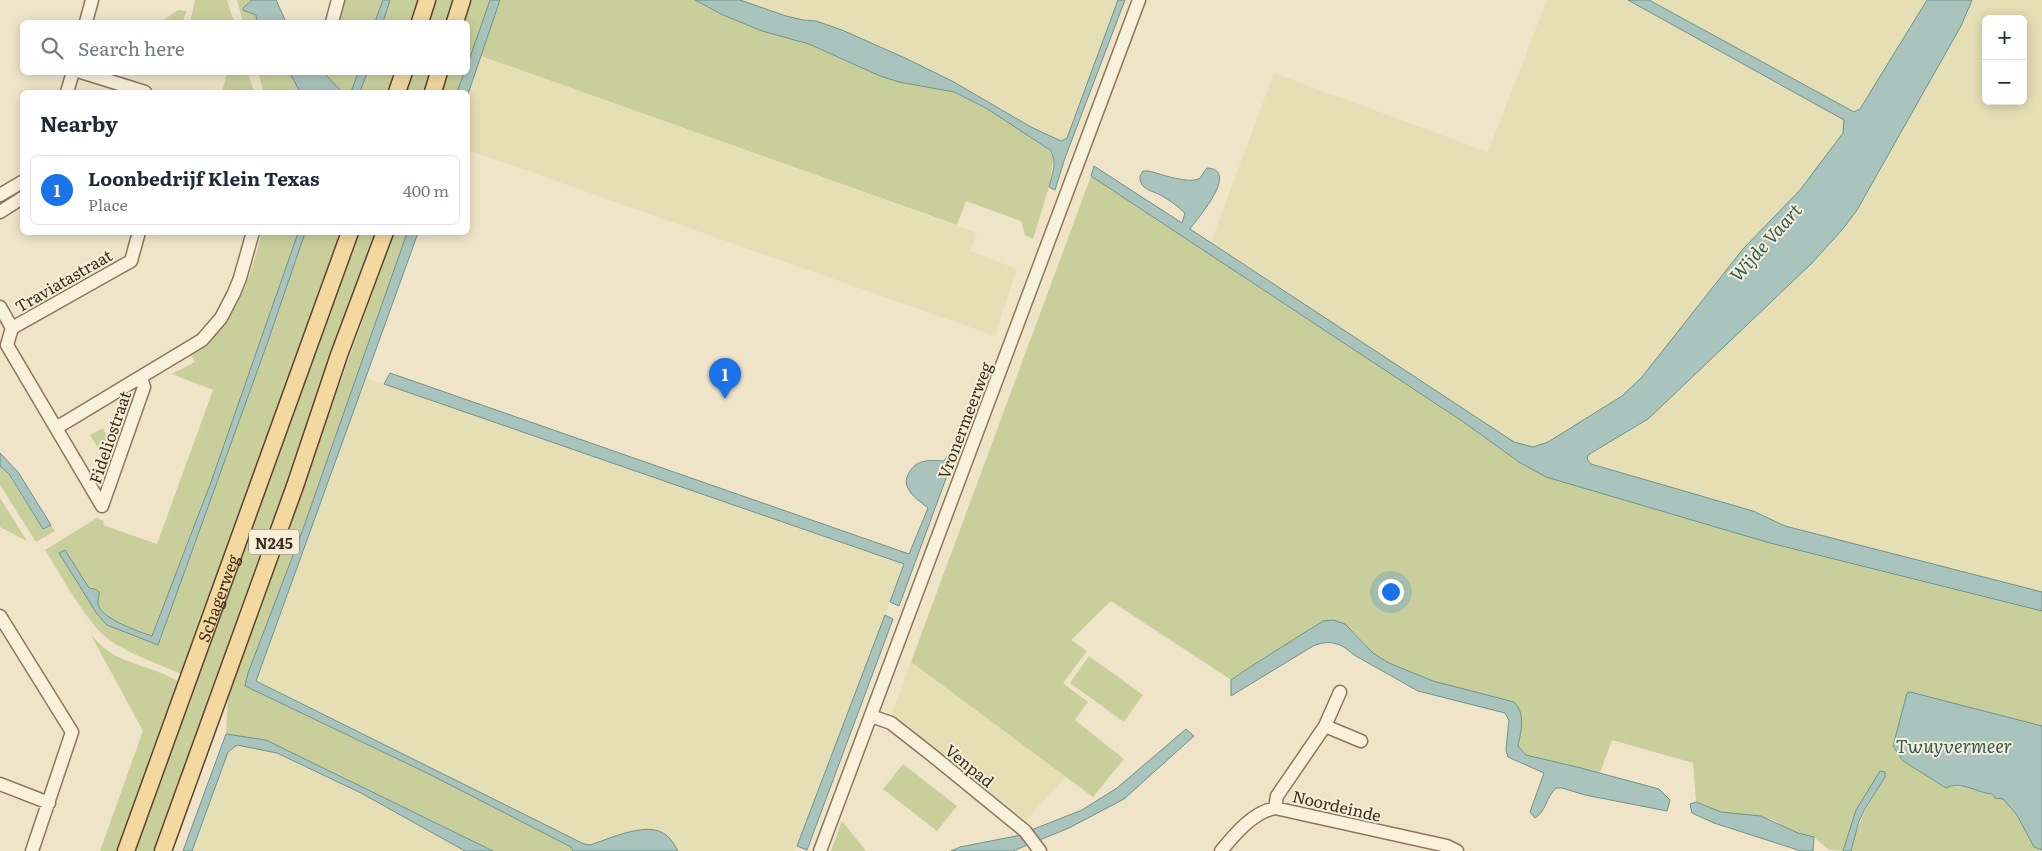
<!DOCTYPE html>
<html lang="en">
<head>
<meta charset="utf-8">
<style>
  body { margin:0; font-family:Literata,serif; background:#f6f6f7; color:#1f2937 }
  .controls { position:absolute; right:15px; top:15px; display:grid; overflow:hidden; border-radius:8px; box-shadow:0 2px 12px #0003 }
  .controls button { width:45px; height:45px; display:grid; place-items:center; padding:0; border:0; border-bottom:1px solid #e0e1e3; background:#fff; color:#1f2937; font:25px sans-serif }
  .you { position:absolute; left:1390px; top:591px; width:18px; height:18px; margin:-12px; border:4px solid #fff; border-radius:50%; background:#1a73e8; box-shadow:0 0 0 8px #1a73e833 }
  .badge { display:grid; place-items:center; width:32px; height:32px; border-radius:50%; background:#1a73e8; color:#fff; font-size:16px; font-weight:700 }
  .pin { position:absolute; translate:-50% -41px; filter:drop-shadow(0 1px 2px #0008) }
  .pin::after { content:''; position:absolute; top:26px; width:18px; height:15px; background:inherit; clip-path:polygon(0 0,100% 0,50% 100%) }
  .list { margin:0; padding:0; list-style:none }
  h2 { display:flex; justify-content:space-between; align-items:center; height:65px; margin:0; padding:0 20px; font-size:21px }
  h2 small { font-size:16px; font-weight:400; color:#747a83 }
  .list li { display:grid; grid-template-columns:32px 1fr auto; gap:15px; align-items:center; box-sizing:border-box; height:70px; margin:0 10px 10px; padding:0 10px; border:1px solid #e0e1e3; border-radius:8px }
  .list b { display:block; font-size:19px; white-space:nowrap }
  .list p { margin:0; font-size:16px; white-space:nowrap; color:#747a83 }
  .list em { font-size:16px; font-style:normal; color:#747a83 }
  .icon { flex:none; width:28px; height:28px; fill:none; stroke:currentColor; stroke-width:2; stroke-linecap:round; stroke-linejoin:round }
  .map { position:relative; flex:none; width:2042px; height:851px; overflow:hidden }
  .search { position:absolute; background:#fff; box-shadow:0 2px 12px #0003; left:20px; top:20px; width:450px; height:55px; display:flex; align-items:center; gap:12px; box-sizing:border-box; padding:0 18px; border-radius:8px; color:#747a83; font-size:19px }
  .panel { position:absolute; background:#fff; box-shadow:0 2px 12px #0003; left:20px; top:90px; width:450px; height:145px; border-radius:8px }
  .map>svg:first-child { display:block }
</style>
</head>
<body>
<div class="map">
<svg width="2042" height="851" viewBox="0 0 2042 851">
  <rect width="100%" height="100%" fill="#f0e4c8"/>
  <path fill="#e6deb5" fill-rule="evenodd" d="M740,0H1118L1067,138L1061,141L1031,127L952,81L905,58L816,21L803,20L786,16Z
    M1547,0H1628L1844,120L1843,133L1800,190L1743,250L1642,377L1622,396L1590,418L1548,442L1533,447L1514,442L1211,242L1274,73L1488,152Z
    M1649,0H1927L1860,109L1854,112Z
    M1972,0H2042V592L1785,526L1753,511L1591,464L1587,459L1588,455L1648,419L1666,402L1812,263L1842,230L1857,210L1961,26ZM1986,19H2023V101H1986Z
    M481,56L977,233L970,251L1017,269L995,336L468,150V94Z
    M366,378L904,565L795,851H678L669,838L655,830H642L590,845L584,844L256,681Z
    M911,662L1066,777L1026,820L891,715Z
    M237,745L277,753L361,793L465,851H192L228,752Z"/>
  <path fill="#c9cf9b" d="M195,0H227L234,22H190Z
    M237,0H252L244,10L256,15L257,22H243Z
    M345,0H383L375,22H339Z
    M390,0H418L410,22H383Z
    M435,0H456L449,22H429Z
    M470,0H490L468,63V22H463Z
    M500,0H695L723,15L762,31L809,44L880,76L954,92L986,108L1043,145L1054,156L1049,187L1033,239L1025,235L1021,221L966,201L957,225L481,56Z
    M178,10L187,11L182,22H161Z
    M227,73H248L254,92H222Z
    M258,73H290L300,92H264Z
    M324,73H358L351,92H342Z
    M367,73H394L387,92H360Z
    M412,73H433L427,92H405Z
    M447,73H464L457,92H441Z
    M1091,176L1462,421L1519,462L1546,477L1770,543L2042,611V726L1910,692L1900,757L1903,761L1945,788L1950,786L1970,787L2003,799L2017,815L2034,847L2042,851H1851C1860,818 1867,805 1885,777L1881,770L1856,810L1843,851L1829,850L1814,837L1798,833L1771,819L1761,816L1721,812L1696,802L1693,763L1612,740L1600,773L1526,755L1518,746L1522,717L1389,663L1373,653L1352,630L1323,621L1250,667L1231,680L1111,601L1071,640L1087,651L1063,683L1088,702L1075,720L1124,759L1093,797L911,662Z
    M262,233H298L211,482L152,636C134,629 102,622 97,601L99,596L93,588H89L65,550L97,614L113,627L158,645L267,344L305,233H340L181,674C155,662 120,652 99,631C78,607 62,577 45,550L97,518L104,521L103,525L157,544L213,390L172,374L195,362L190,354C238,320 247,287 262,233Z
    M358,233H380L341,333L155,851H133Z
    M394,233H407L303,529L248,673L245,686L429,774L571,847L573,851H493L266,740L226,734L228,694Z
    M103,428L110,442L98,448L90,435Z
    M0,466L8,474L43,529L51,525L55,531L36,542L0,485Z
    M0,498L27,541L0,527Z
    M91,635C99,643 107,652 118,657C138,666 160,670 179,682L119,851H100L143,731Z
    M1089,656L1143,695L1124,722L1070,683Z
    M903,764L957,806L937,831L883,789Z
    M842,821L866,851H831Z"/>
  <path fill="#a9c4bc" stroke="#6f938a" d="M252,0H276L286,22H257L256,15L243,10V8Z
    M383,0H390L383,22H375Z
    M490,0H500L468,94L457,92L464,73L468,72V63Z
    M695,0H740L786,16L803,20L816,21L842,30L905,58L952,81L1031,127L1061,141L1067,138L1118,0H1125L1065,158L1055,190L1049,187C1052,174 1058,162 1050,150L986,108L954,92L899,82L880,76L809,44L762,31L723,15Z
    M1628,0H1649L1854,112L1860,109L1927,0H1972L1961,26L1857,210L1842,230L1812,263L1666,402L1648,419L1588,455L1587,459L1591,464L1753,511L1785,526L2042,592V611L1770,543L1546,477L1519,462L1462,421L1091,176L1094,166L1182,223L1185,213C1178,207 1170,200 1162,196C1152,190 1139,190 1140,176L1143,171H1149C1160,174 1191,185 1200,178C1203,175 1204,171 1207,168C1241,170 1196,220 1190,229L1514,442L1533,447L1548,442L1622,396L1642,377L1743,249L1800,190L1843,133L1844,120Z
    M290,73H324L342,92H300Z
    M358,73H367L360,92H351Z
    M298,233H305L267,344L158,645L107,625L97,614L59,553L65,550L89,588L95,589L99,592C100,597 96,601 99,607C104,619 139,632 152,636L211,482Z
    M407,233H418L256,681L584,844L590,845C609,839 644,822 663,833C670,837 674,844 678,851H573L571,847L429,774L245,686L248,673L303,529Z
    M390,373L909,554L928,508C921,502 912,497 908,488C905,483 906,478 909,473C916,459 930,460 944,461L949,453L955,454L899,606L890,602L904,564L384,384Z
    M0,453L18,472L51,525L43,529L9,474L0,466Z
    M885,615L893,619L807,850L797,846Z
    M1333,620L1345,624L1373,653L1389,663L1433,681L1514,702C1526,714 1521,731 1518,746L1526,755L1581,768L1659,789L1670,800L1667,811L1585,795L1562,788H1556C1546,797 1546,812 1535,818L1530,812L1544,773L1508,757L1506,750L1509,720L1505,713L1418,691L1354,655C1341,643 1330,639 1313,646L1231,696V680L1250,667L1323,621Z
    M1910,692L2042,726V850L2034,847L2017,815L2003,799L1995,798L1992,794C1977,793 1961,780 1946,788L1903,761L1893,746L1907,693Z
    M1186,729L1194,736L1124,799L1069,828L1013,851H951L960,847L1016,836L1082,810L1117,788Z
    M226,734L266,740L493,851H465L361,793L277,753L237,745L228,752L192,851H183Z
    M1880,771L1885,772V777L1866,807L1859,821L1851,851H1843L1856,810Z
    M1696,802L1721,812L1761,816L1798,833L1814,837L1813,851H1801L1714,823L1692,813L1690,804Z"/>
  <g fill="none" stroke-linecap="round" stroke-linejoin="round">
    <defs>
      <path id="minor" d="M86,22L92,0
        M332,22L338,0
        M81,72L145,92
        M67,92L73,72
        M0,195L22,182
        M0,212L22,198
        M0,307L12,328L7,345L102,506
        M12,328L131,261L139,232
        M56,428L202,340L221,318L234,293L240,278L253,232
        M102,506L144,387L141,378
        M0,616L72,732L32,851
        M871,716L891,723L933,756L1025,831L1040,851
        M1325,726L1361,741
        M0,784L49,803
        M1275,808L1277,796L1325,726L1340,692
        M820,851L1139,0
        M1221,851C1234,835 1253,812 1275,808L1447,846L1457,851"/>
      <g id="major">
        <path d="M420,22L427,0"/>
        <path d="M455,22L462,0"/>
        <path d="M397,92L404,72"/>
        <path d="M433,92L439,72"/>
        <path id="s1" d="M126,851L350,232"/>
        <path d="M163,851L295,486L339,355L385,232"/>
      </g>
    </defs>
    <use href="#minor" stroke="#8d765c" stroke-width="15"/>
    <use href="#major" stroke="#5b4430" stroke-width="19"/>
    <use href="#minor" stroke="#faf1dc" stroke-width="12"/>
    <use href="#major" stroke="#f3d9a0" stroke-width="16"/>
  </g>
  <g text-anchor="middle" dominant-baseline="central" stroke-width="4" stroke-linejoin="round" paint-order="stroke">
    <rect fill="#f7eed8" stroke="#756857" stroke-width="1" x="249" y="529.5" width="50" height="25" rx="4"/>
    <g font-size="15" font-weight="bold" fill="#3d2e20">
      <text x="274" y="542">N245</text>
    </g>
    <g font-size="16" fill="#3d2e20" stroke="#f7eed8">
      <text transform="translate(63 280) rotate(-30)">Traviatastraat</text>
      <text transform="translate(964 420) rotate(-69)">Vronermeerweg</text>
      <text transform="translate(109 437) rotate(-71)">Fideliostraat</text>
      <text stroke="none"><textPath href="#s1" startOffset="269">Schagerweg</textPath></text>
      <text transform="translate(970 765) rotate(39)">Venpad</text>
      <text transform="translate(1337 805) rotate(13)">Noordeinde</text>
    </g>
    <g font-size="18" font-style="italic" fill="#2f5d5a" stroke="#f7eed8">
      <text transform="translate(1765 242) rotate(-48)">Wijde Vaart</text>
      <text x="1954" y="745">Twuyvermeer</text>
    </g>
  </g>
</svg>
<div class="controls">
<button>+</button>
<button>−</button>
</div>
<div class="you"></div>
<div class="pin badge" style="left:725px;top:399px">1</div>
<div class="search"><svg class="icon" aria-label="search" viewBox="0 0 24 24"><circle cx="10" cy="10" r="6"/><path d="M15 15l6 6"/></svg>Search here</div>
<section class="panel">
<h2>Nearby<small></small></h2>
<ul class="list">
<li><span class="badge">1</span><div><b>Loonbedrijf Klein Texas</b><p>Place</p></div><em>400 m</em></li>
</ul>
</section>
</div>
</body>
</html>
